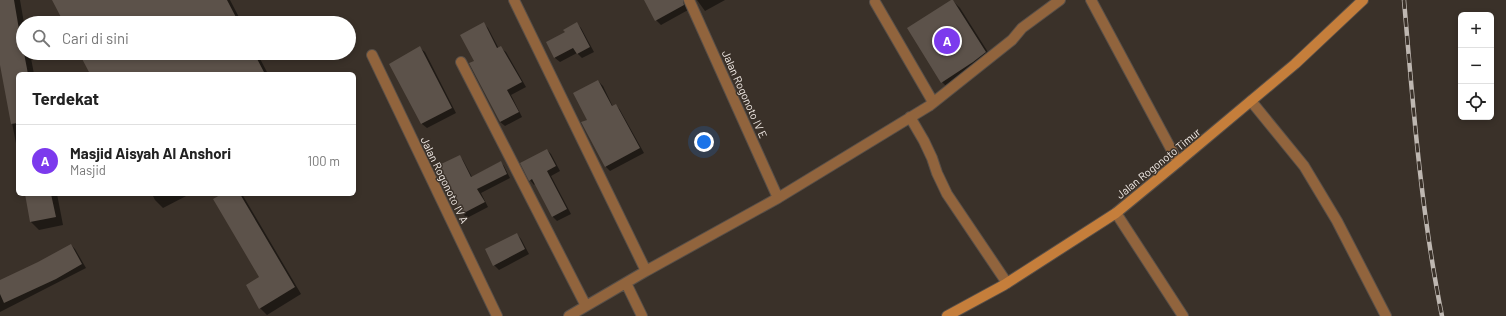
<!DOCTYPE html>
<html lang="id">
<head>
<meta charset="utf-8">
<style>
  body { margin:0; font-family:Barlow,sans-serif; background:#f6f6f6; color:#222 }
  .controls { position:absolute; right:12px; top:12px; display:grid; overflow:hidden; border-radius:6px; box-shadow:0 2px 6px #0003 }
  .controls button { width:36px; height:36px; display:grid; place-items:center; padding:0; border:0; border-bottom:1px solid #e0e0e0; background:#fff; color:#222; font:20px sans-serif }
  .you { position:absolute; left:704px; top:142px; width:14px; height:14px; margin:-10px; border:3px solid #fff; border-radius:50%; background:#1a73e8; box-shadow:0 0 0 6px #1a73e833 }
  .badge { display:grid; place-items:center; width:26px; height:26px; border-radius:50%; background:#7c3aed; color:#fff; font-size:13px; font-weight:700 }
  .pin { position:absolute; translate:-50% -50%; border:2px solid #fff; box-shadow:0 1px 4px #0006 }
  .list { margin:0; padding:0; list-style:none }
  h2 { display:flex; justify-content:space-between; align-items:center; height:52px; margin:0; padding:0 16px; font-size:17px }
  h2 small { font-size:13px; font-weight:400; color:#767676 }
  .list li { display:grid; grid-template-columns:26px 1fr auto; gap:12px; align-items:center; box-sizing:border-box; height:72px; padding:0 16px; border-top:1px solid #e0e0e0 }
  .list b { display:block; font-size:15px; white-space:nowrap }
  .list p { margin:0; font-size:13px; white-space:nowrap; color:#767676 }
  .list em { font-size:13px; font-style:normal; color:#767676 }
  .icon { flex:none; width:22px; height:22px; fill:none; stroke:currentColor; stroke-width:2; stroke-linecap:round; stroke-linejoin:round }
  .map { position:relative; flex:none; width:1506px; height:316px; overflow:hidden }
  .search { position:absolute; background:#fff; box-shadow:0 2px 6px #0003; left:16px; top:16px; width:340px; height:44px; display:flex; align-items:center; gap:10px; box-sizing:border-box; padding:0 14px; border-radius:22px; color:#767676; font-size:15px }
  .panel { position:absolute; background:#fff; box-shadow:0 2px 6px #0003; left:16px; top:72px; width:340px; height:124px; border-radius:6px }
  .map>svg:first-child { display:block }
</style>
</head>
<body>
<div class="map">
<svg width="1506" height="316" viewBox="0 0 1506 316">
  <rect width="100%" height="100%" fill="#3a3129"/>
  <path fill="#0007" d="M0,0H20L24,23H23V53H30L34,74H18V154L0,60Z
    M53,0H230L242,23H65Z
    M645,0H690L688,10L661,25L656,20Z
    M697,0H725L705,11Z
    M952,0L960,8L993,60L950,90L942,82Z
    M484,24L488,28L499,49L501,48L506,52L526,87L511,95L522,117L505,126L500,122L475,61Z
    M577,24L581,28L594,52L582,58L577,53L560,62L555,58L547,42L566,32Z
    M420,48L425,52L456,113L427,128L422,124L390,64Z
    M80,53H257L268,74H91Z
    M598,81L603,86L613,107L616,105L620,110L644,153L610,171L606,167L582,123L588,120Z
    M547,150L551,154L560,171L551,176L571,214L557,221L553,217L535,184L534,185L530,180Z
    M459,156L463,160L472,177L500,162L504,166L510,178L481,193L488,207L467,218L463,214L454,196L456,195Z
    M26,194H57L63,225L39,230L31,222Z
    M152,194H190L163,208L155,200Z
    M224,194H242L301,294L267,315L260,308V278Z
    M517,234L521,239L529,254L499,270L494,265Z
    M71,245L75,249L86,268L0,312V281L39,263Z"/>
  <path fill="#5c524a" d="M0,0H14L23,53H24L28,74H18V123L11,124L0,65Z
    M52,0H227L239,23H64Z
    M644,0H683L684,5L655,21Z
    M951,0H953L986,52L973,62L941,83L907,28Z
    M484,22L497,48L501,46L522,82L507,90L519,112L500,122L469,63L474,61L460,35Z
    M577,22L590,47L577,54L573,48L554,58L546,42L565,32L563,30Z
    M420,46L452,108L421,124L389,64Z
    M79,53H254L265,74H90Z
    M598,80L612,106L616,104L640,148L605,167L581,122L587,120L573,93Z
    M547,149L556,166L547,171L567,209L552,217L532,179L529,181L520,163Z
    M460,155L471,177L501,161L507,174L477,189L485,202L462,214L452,195L454,194L439,165Z
    M25,194H51L56,217L30,222Z
    M222,194H240L295,287L259,309L246,285L259,277L213,199Z
    M517,233L525,249L493,266L485,249Z
    M71,244L82,264L56,279L4,303L0,294V280L38,262Z"/>
  <g fill="none" stroke-linecap="round" stroke-linejoin="round">
    <defs>
      <path id="street" d="M514,0L646,271
        M689,0L778,198
        M1091,0L1178,162
        M875,2L933,102
        M372,55L497,316
        M461,62L586,306
        M1251,101L1304,166L1337,221L1386,316
        M910,117L924,141L932,158L937,173L947,194L1007,283
        M1116,213L1183,316
        M626,283L642,316
        M569,316L646,271L778,198L929,106L1012,40L1022,28L1060,0"/>
      <path id="secondary" d="M947,316L1004,285L1116,213L1178,162L1295,64L1363,0"/>
    </defs>
    <use href="#street" stroke="#584f48" stroke-width="12"/>
    <use href="#secondary" stroke="#584f48" stroke-width="12"/>
    <use href="#street" stroke="#91643d" stroke-width="10"/>
    <use href="#secondary" stroke="#c57e3b" stroke-width="10"/>
    <defs>
      <path id="rail" d="M1404,0C1413,106 1421,212 1442,316"/>
    </defs>
    <use href="#rail" stroke="#beb7b1" stroke-width="4.5"/>
    <use href="#rail" stroke="#3a3129" stroke-width="3" stroke-dasharray="9" stroke-linecap="butt"/>
  </g>
  <g text-anchor="middle" dominant-baseline="central" stroke-width="3" stroke-linejoin="round" paint-order="stroke">
    <g font-size="11" fill="#f5eee9" stroke="#3a3129">
      <text transform="translate(745 94) rotate(66)">Jalan Rogonoto IV E</text>
      <text transform="translate(1158 163) rotate(-39)">Jalan Rogonoto Timur</text>
      <text transform="translate(445 180) rotate(64)">Jalan Rogonoto IV A</text>
    </g>
  </g>
</svg>
<div class="controls">
<button>+</button>
<button>−</button>
<button><svg class="icon" aria-label="locate" viewBox="0 0 24 24"><circle cx="12" cy="12" r="6"/><path d="M12 2v4M12 18v4M2 12h4M18 12h4"/></svg></button>
</div>
<div class="you"></div>
<div class="pin badge" style="left:947px;top:41px">A</div>
<div class="search"><svg class="icon" aria-label="search" viewBox="0 0 24 24"><circle cx="10" cy="10" r="6"/><path d="M15 15l6 6"/></svg>Cari di sini</div>
<section class="panel">
<h2>Terdekat<small></small></h2>
<ul class="list">
<li><span class="badge">A</span><div><b>Masjid Aisyah Al Anshori</b><p>Masjid</p></div><em>100 m</em></li>
</ul>
</section>
</div>
</body>
</html>
